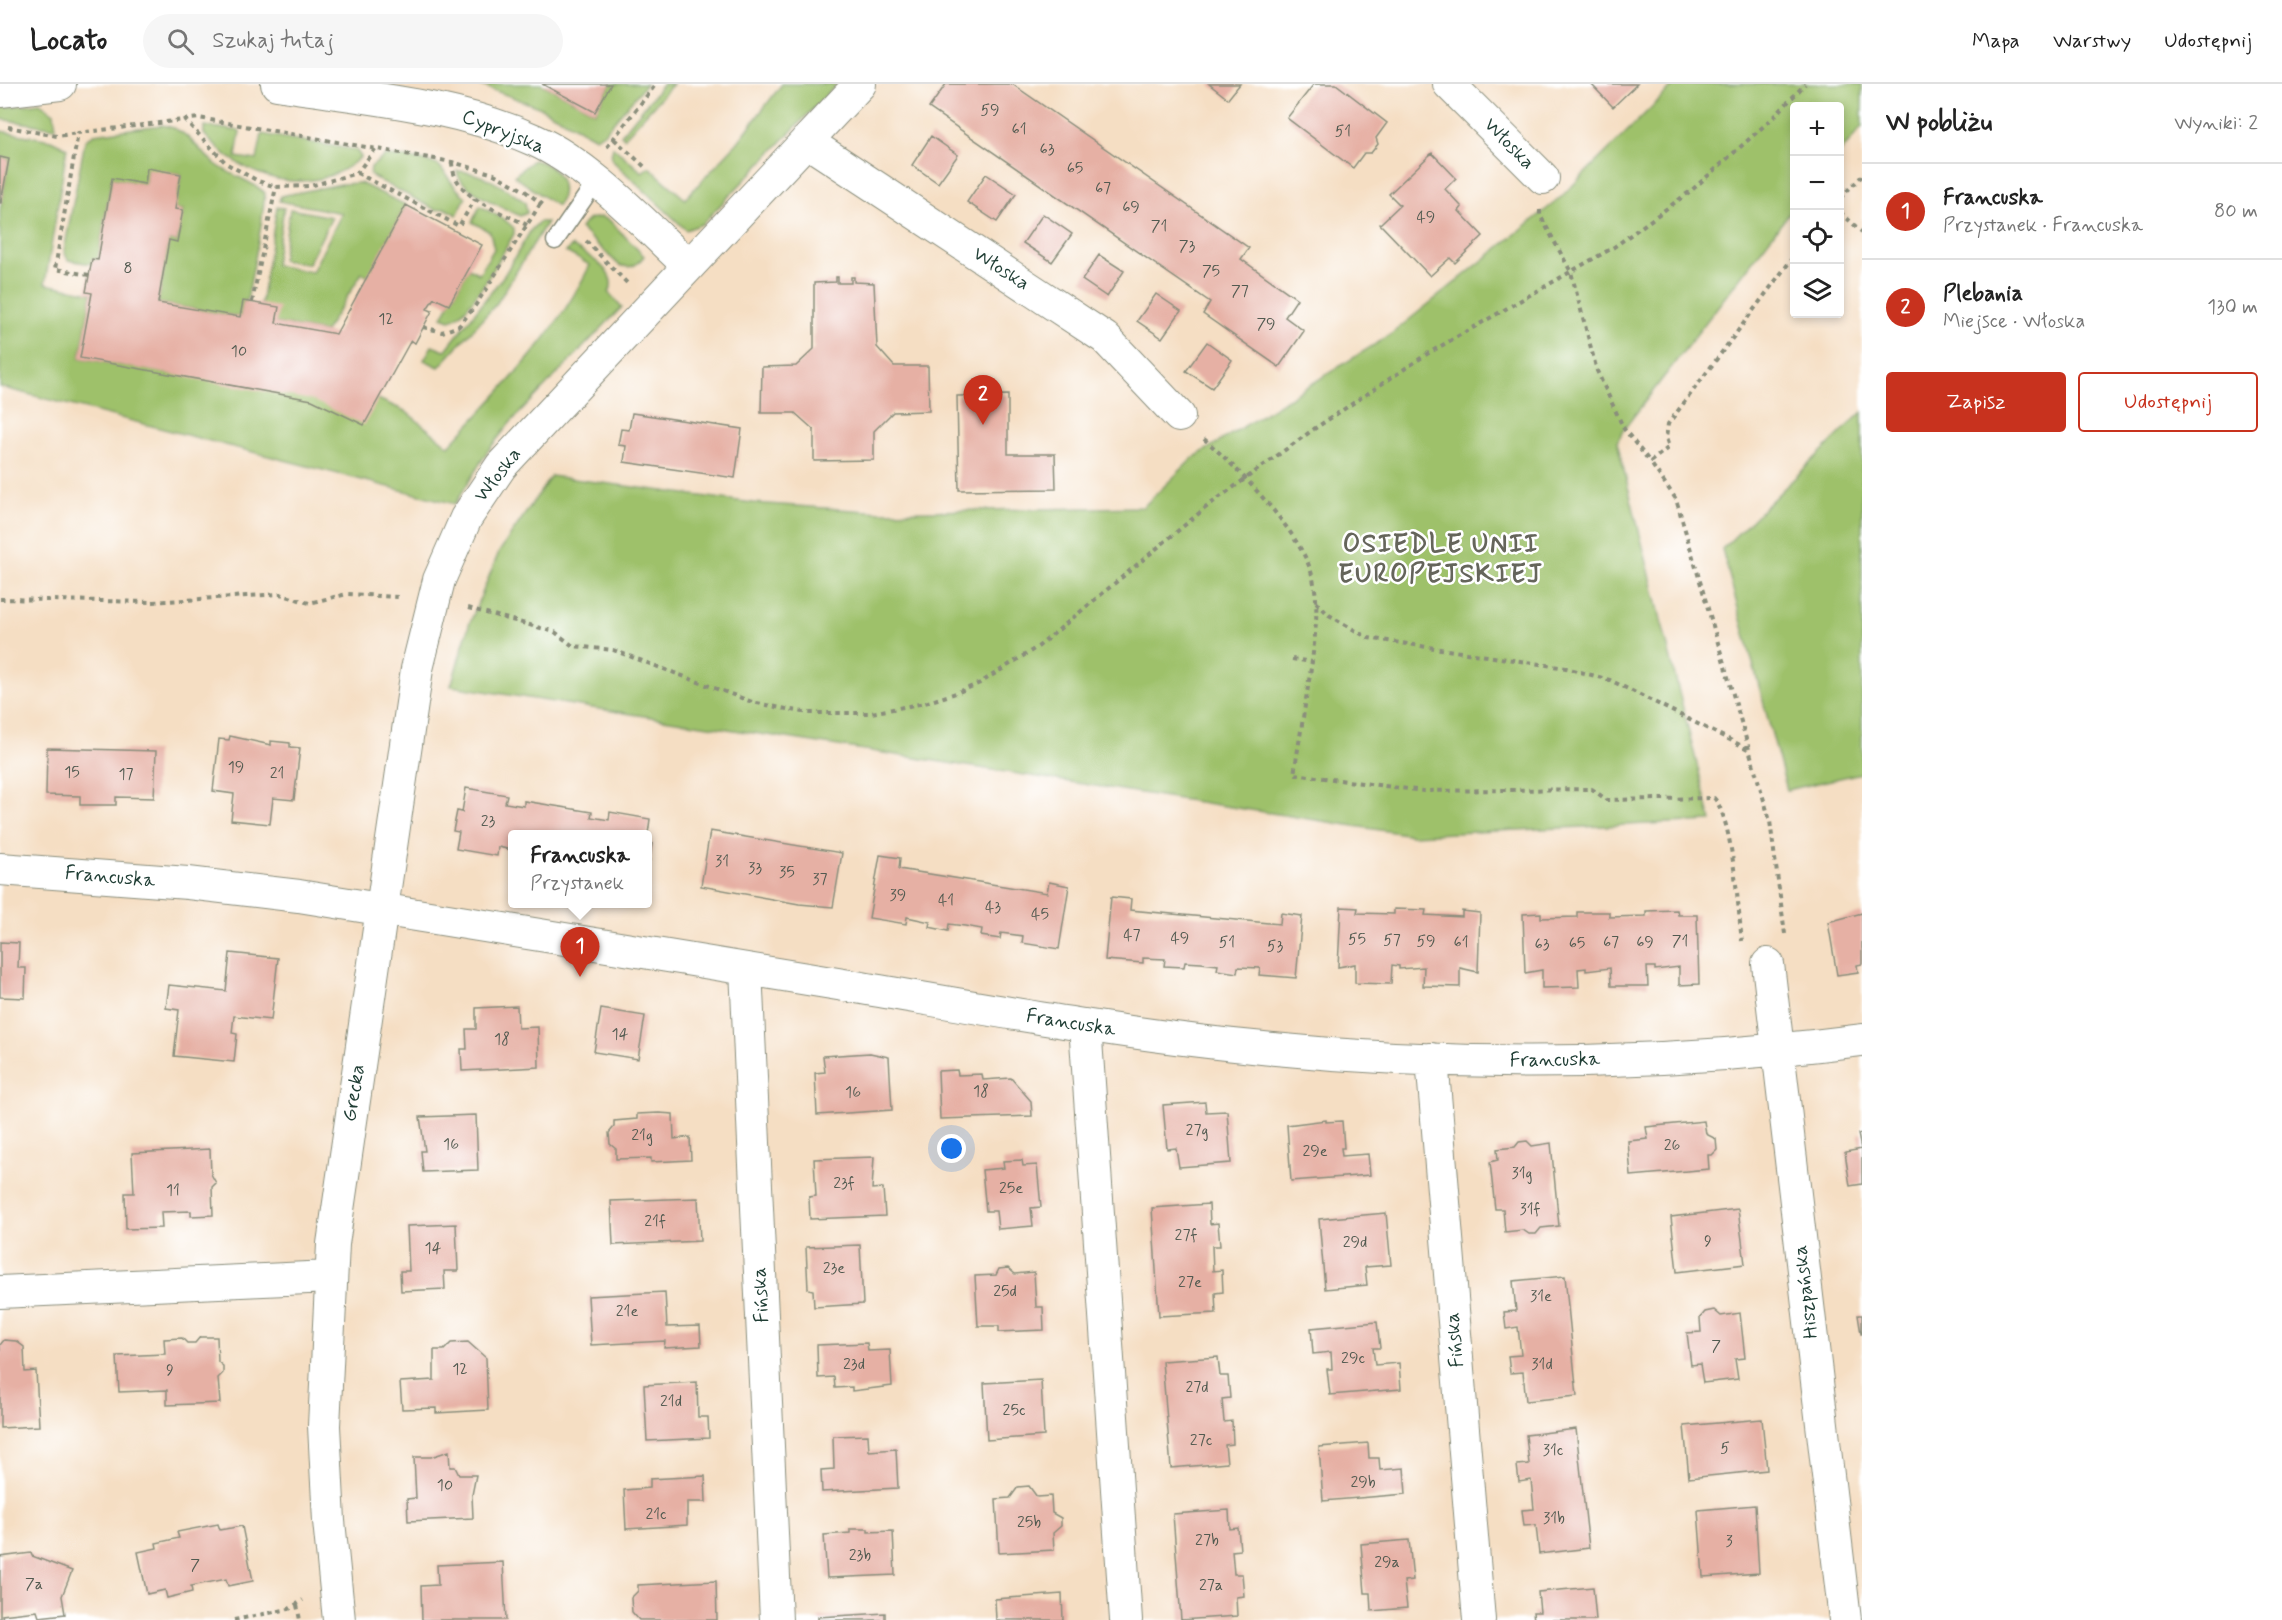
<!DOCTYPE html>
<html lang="pl">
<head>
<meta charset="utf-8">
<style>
  body { margin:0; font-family:Mynerve,sans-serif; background:#f6f6f6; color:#222 }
  .controls { position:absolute; right:18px; top:18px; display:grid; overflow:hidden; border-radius:6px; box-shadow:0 3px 9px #0003 }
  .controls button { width:54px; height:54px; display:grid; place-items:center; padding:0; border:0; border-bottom:2px solid #e0e0e0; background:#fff; color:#222; font:30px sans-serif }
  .you { position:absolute; left:952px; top:1065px; width:21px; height:21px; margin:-15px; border:4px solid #fff; border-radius:50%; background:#1a73e8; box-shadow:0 0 0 9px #1a73e833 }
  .badge { display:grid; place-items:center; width:39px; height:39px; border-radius:50%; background:#c8321e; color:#fff; font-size:20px; font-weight:700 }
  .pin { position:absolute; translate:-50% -50px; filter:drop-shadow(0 2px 3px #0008) }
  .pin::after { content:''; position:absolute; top:32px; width:21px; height:18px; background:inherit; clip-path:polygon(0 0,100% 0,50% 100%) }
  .popup { position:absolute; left:508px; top:746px; width:144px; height:78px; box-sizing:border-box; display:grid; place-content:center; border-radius:6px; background:#fff; filter:drop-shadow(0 2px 4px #0005); font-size:20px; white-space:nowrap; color:#767676 }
  .popup b { font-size:22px; color:#222 }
  .popup::after { content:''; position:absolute; left:50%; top:100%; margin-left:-12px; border:12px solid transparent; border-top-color:#fff }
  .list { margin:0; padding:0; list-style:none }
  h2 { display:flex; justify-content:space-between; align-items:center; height:78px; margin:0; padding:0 24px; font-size:26px }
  h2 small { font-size:20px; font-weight:400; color:#767676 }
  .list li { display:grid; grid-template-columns:39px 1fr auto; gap:18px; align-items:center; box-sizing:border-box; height:96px; padding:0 24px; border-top:2px solid #e0e0e0 }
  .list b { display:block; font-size:22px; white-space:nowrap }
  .list p { margin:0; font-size:20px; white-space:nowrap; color:#767676 }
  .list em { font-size:20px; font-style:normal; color:#767676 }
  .actions { display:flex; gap:12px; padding:18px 24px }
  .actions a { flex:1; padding:14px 0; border:2px solid #c8321e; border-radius:6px; text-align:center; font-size:21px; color:#c8321e }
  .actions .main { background:#c8321e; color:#fff }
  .icon { flex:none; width:33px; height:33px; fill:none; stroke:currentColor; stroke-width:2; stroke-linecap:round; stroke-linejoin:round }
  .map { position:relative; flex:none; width:1862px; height:1536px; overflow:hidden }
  header { display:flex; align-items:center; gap:36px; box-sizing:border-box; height:84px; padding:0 30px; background:#fff; border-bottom:2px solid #e0e0e0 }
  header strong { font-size:28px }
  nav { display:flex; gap:33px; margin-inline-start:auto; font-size:21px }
  .search { width:420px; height:54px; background:#f6f6f6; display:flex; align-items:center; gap:15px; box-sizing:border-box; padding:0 21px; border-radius:33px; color:#767676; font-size:22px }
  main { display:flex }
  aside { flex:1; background:#fff }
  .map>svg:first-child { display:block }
</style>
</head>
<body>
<header>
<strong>Locato</strong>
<div class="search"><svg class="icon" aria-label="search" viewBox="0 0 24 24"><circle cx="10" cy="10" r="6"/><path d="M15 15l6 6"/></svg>Szukaj tutaj</div>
<nav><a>Mapa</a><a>Warstwy</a><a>Udostępnij</a></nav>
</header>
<main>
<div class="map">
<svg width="1862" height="1536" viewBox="0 0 1862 1536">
  <rect width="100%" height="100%" fill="#fff"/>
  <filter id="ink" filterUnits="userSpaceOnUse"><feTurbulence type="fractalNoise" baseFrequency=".0167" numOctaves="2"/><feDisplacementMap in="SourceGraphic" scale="12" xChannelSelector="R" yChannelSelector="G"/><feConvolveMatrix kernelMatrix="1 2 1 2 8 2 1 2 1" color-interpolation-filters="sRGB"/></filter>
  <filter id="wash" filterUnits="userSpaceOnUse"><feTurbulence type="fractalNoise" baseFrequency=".008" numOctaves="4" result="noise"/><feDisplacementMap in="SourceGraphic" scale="24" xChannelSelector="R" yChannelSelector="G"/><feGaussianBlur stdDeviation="1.35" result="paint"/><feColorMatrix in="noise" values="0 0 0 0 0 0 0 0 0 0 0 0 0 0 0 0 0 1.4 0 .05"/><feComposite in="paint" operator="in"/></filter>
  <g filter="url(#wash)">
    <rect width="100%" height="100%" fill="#f5dec3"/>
    <path fill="#9ec16b" stroke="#5e7f50" stroke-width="1.5" d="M477,0H542L595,28L611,0H646L605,48L596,54L541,24Z
      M663,0H673L624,54L621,51Z
      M782,0H837L702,140L686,146L614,78L611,72L613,63L642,88L649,83L685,115L738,58Z
      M1675,0H1862V43L1840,69V22H1794V123L1624,345L1617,358L1711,737L1412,751L451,602L469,541L499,468L551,392L753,419L881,428L1143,423L1193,374L1390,251L1559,115Z
      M40,19L54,29L56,44L0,35V24Z
      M162,41C189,45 196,66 217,81C230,91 254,98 265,109L261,142L247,217H243L240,233L158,219L169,156L177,158L183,126L175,125L181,90L147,85L145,100L112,94L98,176L92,175L91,180L68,176L64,167L85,57L94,50Z
      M204,42L240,47L236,73L257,76L262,50L356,66L361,73C311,117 243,96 204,50Z
      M0,47L51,56L67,64L45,200L92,209L80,274L171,290L378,315L405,327L449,362C502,305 556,252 590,181L566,168L572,162C587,171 620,187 609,209L622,223L510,339L487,368L455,420L0,303V126L9,75L0,73Z
      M385,72C396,72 435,76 441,84C450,95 454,105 466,113L457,131L445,124L436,126L373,93L370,90L371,83Z
      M533,76C556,80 571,102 557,122L514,92Z
      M457,87C481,87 507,105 525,118L527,129L520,132C504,124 458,105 457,87Z
      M360,99L406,121L368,193L362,189L325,248L276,239L261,220L277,123L284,124L275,181L312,188L342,129L279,117L281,112L341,100Z
      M480,122L505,136L514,144V150C503,168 469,233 450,236L442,233L469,184L479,190L494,165L490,148L472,138Z
      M290,125L332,133L308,180L282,176Z
      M601,133L609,136L644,172C636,182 632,185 619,181L580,144L589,135Z
      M539,138H547L497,219L439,283L424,276L432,262L445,267L505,190L531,146Z
      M1862,328V689L1787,706L1722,465Z"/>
    <g id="blocks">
      <path fill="#e6b0a4" d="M542,0H611L595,28Z
        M946,0H1012L1249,164L1241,175L1297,215L1285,233L1304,247L1279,283L1203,230L1210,218L929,24Z
        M1209,0H1240L1228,15Z
        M1314,0H1336L1387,39L1376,54L1378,60L1371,69H1364L1353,84L1287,34Z
        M1591,0H1637L1613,23Z
        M931,52L958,71L938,99L912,81Z
        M1432,69L1456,94L1445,105L1462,123L1459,127L1483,152L1455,179L1450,174L1430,192L1380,140L1400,121L1389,110Z
        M0,73L9,75L1,119H0Z
        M147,84L181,90L175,125L183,126L177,158L169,156L158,219L240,233L243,217L279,223L276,239L336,250L406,121L482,161L449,221L434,214L427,225L432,227L415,259L411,256L364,341L312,316L80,274L92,209L86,208L92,175L98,176L112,94L145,100Z
        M986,90L1016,110L997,138L967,118Z
        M1043,130L1072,150L1052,178L1023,159Z
        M1099,171L1124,187L1107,213L1082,196Z
        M836,193H838V199H851V193H854V198L874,199L877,263L894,282H928L929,327L893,328L874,347V376L814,377V346L795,329H761L762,283L796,282L814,265V199L836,198Z
        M1156,210L1181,227L1162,254L1137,237Z
        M1207,258L1232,276L1212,304L1186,287Z
        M1008,311V370H1055L1056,405L959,406L957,312Z
        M632,329L742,345L735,394L624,378L626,362L618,361L621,345L629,346Z
        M230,652L271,661V657L290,659V663L300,664L294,716L273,714L270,740L231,736L234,710L213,707L219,655L229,656Z
        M47,664L156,667L154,714L116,713V721H80V712L46,711Z
        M466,704L507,711L505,719L524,722V717L592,728L591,733L609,736L610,728L650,735L648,750H513L512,766L498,763L497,772L456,765L459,748L453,747L457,727L462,728Z
        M710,747L842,769L833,823L799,820L701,802Z
        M648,758L652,759L649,780H648Z
        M880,771L900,774L899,785L1047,809L1049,798L1069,802L1059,865L1022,859L1023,852L1001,849L1000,855L981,852L982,845L965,842L949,840L948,847L929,843L930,838L907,833L906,840L869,834Z
        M1111,813L1131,815L1130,826L1280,840L1281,829L1302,832L1296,894L1259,891L1260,884L1238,883L1237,889L1217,886L1218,881L1201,879L1185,878L1184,883L1164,882L1165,875L1143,874V879L1105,876Z
        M1341,823L1358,824L1357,829L1394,830V825L1426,826L1425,831L1462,833V827L1480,829L1478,888L1460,884V903L1423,902L1424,883L1399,885V882L1392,881L1391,900L1355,899V880L1338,883Z
        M1677,826L1678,831H1697L1699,900L1679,901V883L1655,886V883H1647L1648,902H1611L1610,884L1586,887V884L1578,885L1579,903L1542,904V886L1525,889L1523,830L1541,829V834L1577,833V828H1609V833L1646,832V827Z
        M1862,829V880L1857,881L1858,888L1837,891L1828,838Z
        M0,858L19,859L18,884H26L25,914L0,913Z
        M230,869L278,874L271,936L234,932L232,949L237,950L234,978L174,972L179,926L166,924L169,901L226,907Z
        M517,922L518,944L538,943L539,983L462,987L461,965H467L466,945H476V924Z
        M601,925L645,932L638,975L594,968Z
        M870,969L889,973L892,1026L817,1031L815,989L825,988L823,972Z
        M957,986L958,991L982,990L983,996L1011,994L1031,1017L1032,1032L940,1035L938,987Z
        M1205,1018L1206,1028L1227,1027L1231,1079L1179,1083L1176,1064L1167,1065L1163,1021Z
        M659,1029L673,1030L674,1055L690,1053L691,1076L651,1078V1074L616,1075V1065L610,1060L609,1049L614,1043V1037L637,1035V1030Z
        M476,1031L478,1086L423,1088L421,1067H425L420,1033Z
        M1326,1036V1038L1342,1037L1344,1064H1341L1342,1072L1368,1070L1370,1091L1291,1097L1287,1041Z
        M1704,1037L1706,1050L1716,1055L1717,1066L1712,1071H1708L1709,1085L1631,1092L1628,1057L1648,1055L1646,1043Z
        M1862,1049V1065H1861L1858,1050Z
        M1527,1057L1532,1062L1551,1059L1559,1142L1541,1144L1536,1150H1529L1523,1146L1505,1148L1503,1125H1495L1490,1078L1498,1076L1497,1065L1515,1063L1519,1058Z
        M210,1065L211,1090L216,1099L212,1103L213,1131L191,1132V1127L161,1128L162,1144L126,1145L125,1109H134L132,1069Z
        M1862,1065V1100L1850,1102L1845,1068Z
        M874,1073L872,1105L883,1104L885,1132L810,1135L809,1113L816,1112L814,1075Z
        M1022,1076L1023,1082L1037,1081L1041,1123L1031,1124L1033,1142L998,1145L996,1127H986L982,1086L1004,1084L1003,1077Z
        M698,1114L700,1157L613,1161L611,1117Z
        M1209,1120L1210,1140L1218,1139L1220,1162H1212L1213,1187L1222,1186L1223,1208L1215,1209L1216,1229L1159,1232L1152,1124Z
        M1738,1125L1745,1180L1677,1188L1671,1133Z
        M1386,1129L1391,1181L1365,1183L1367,1201L1325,1205L1319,1135Z
        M456,1140L458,1187H444L445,1205L401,1207L400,1187H409L407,1142Z
        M860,1161L863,1220L814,1223L813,1206L808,1205L806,1163Z
        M1008,1184L1015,1190L1034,1188L1036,1223H1043L1044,1246L999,1248V1242H978L975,1192L996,1191L999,1185Z
        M1565,1192L1577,1312L1526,1317L1523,1288L1510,1289L1508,1272L1521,1271L1518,1243L1506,1245L1504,1228L1516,1227L1513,1197Z
        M665,1208L667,1243L700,1242L701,1262L664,1264L665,1257L591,1261L588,1212Z
        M1714,1226L1721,1232L1740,1229L1745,1274L1735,1275L1738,1295L1703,1299L1700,1280L1691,1281L1687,1249L1701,1248L1700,1234L1705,1228Z
        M1858,1231H1862V1250H1861Z
        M1377,1238L1380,1264H1373L1375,1281L1399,1279L1401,1305L1330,1311L1327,1285H1332L1331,1268L1313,1270L1311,1244Z
        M200,1253H217L218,1278L223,1282V1289L218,1294L220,1319L167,1321V1306L119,1308L117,1272L165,1270L164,1255L182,1254L187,1259H195Z
        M4,1256L16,1257L24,1263L25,1288L36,1287L39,1342L0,1344V1261Z
        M468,1258L486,1274L488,1326L436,1329V1324L402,1325L400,1298L434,1296V1266H444L451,1259Z
        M867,1259L868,1267L890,1266L892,1302L852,1307V1303L835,1304L834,1293L818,1294L817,1261Z
        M1218,1273L1220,1292H1228L1230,1314L1222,1315L1224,1338L1232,1337L1233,1360L1225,1361L1227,1379L1171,1384L1162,1277Z
        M1041,1296L1044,1352L987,1356L984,1299Z
        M697,1298L698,1333H708L709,1354L647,1357L644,1301Z
        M1762,1335L1767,1386L1689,1394L1684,1342Z
        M1576,1345L1589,1464L1539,1470L1536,1441L1524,1442L1522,1426L1534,1425L1531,1396L1519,1398L1517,1381L1529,1380L1526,1351Z
        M868,1351L869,1367L896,1365L898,1404L822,1408L821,1386L834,1385L833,1352Z
        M1368,1359L1369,1374H1379L1380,1386L1404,1384L1406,1410L1323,1417L1319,1363Z
        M449,1367L450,1383H455L459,1391H476L472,1411L473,1434L408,1437L407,1415L416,1414L414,1373H431Z
        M705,1392L706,1418H687V1441L626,1445L624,1406L650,1404V1395Z
        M1029,1402L1037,1413L1051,1412L1052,1429L1061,1434V1442L1053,1449L1054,1466L999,1469L996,1415L1010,1414L1018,1403Z
        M1755,1421L1759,1489L1703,1493L1698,1426Z
        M1229,1426L1230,1445L1238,1444L1240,1466L1232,1467L1234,1490H1242L1244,1512L1236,1513L1237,1532L1181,1536L1173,1430Z
        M218,1440L220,1446L242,1442L253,1497L228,1502L226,1495L191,1502L192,1508L167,1514L165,1506L147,1510L138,1468L157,1464L156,1459L179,1454L177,1448Z
        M850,1445H868V1448L893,1447L895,1491L827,1494L824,1451L850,1449Z
        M1409,1456L1413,1496L1404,1497L1407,1524L1371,1527L1370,1509H1365L1361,1460Z
        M31,1469L32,1472L72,1487L62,1512L65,1530L39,1533L37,1527L2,1531L3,1536H0V1473Z
        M503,1478L506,1536H422L421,1502L438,1501L437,1481Z
        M716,1497L717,1536H639L632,1528L631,1514L638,1507V1501Z
        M1593,1503L1596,1536H1534L1533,1528H1540L1538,1508Z
        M1062,1510L1063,1536H996L995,1515Z
        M885,1529V1536H818V1533Z"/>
    </g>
  </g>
  <g filter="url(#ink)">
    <use href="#blocks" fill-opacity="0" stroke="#8a8e7c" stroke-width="1.5"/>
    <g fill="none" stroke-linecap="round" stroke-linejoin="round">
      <defs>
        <path id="service" d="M555,157L597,96"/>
        <path id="minor" d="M277,0C363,14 454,20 534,56C590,81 644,140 689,182
          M1449,0L1543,94
          M0,7L60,0
          M806,57L1105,254L1179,332
          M0,785L188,799L299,812C487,842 674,873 862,904C992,926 1122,950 1253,963C1455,984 1661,982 1862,956
          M1768,880L1845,1536
          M746,885L776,1536
          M1085,941L1126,1536
          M1432,975L1479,1536
          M0,1208L330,1193
          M339,1536L329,1437L324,1342L333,1160L417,585L439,496L466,434L501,382L860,0"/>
      </defs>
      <use href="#service" stroke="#8a8e7c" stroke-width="19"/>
      <use href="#minor" stroke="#8a8e7c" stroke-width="34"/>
      <path stroke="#8a8e7c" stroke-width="4" stroke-dasharray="4.5 4.5" stroke-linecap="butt" d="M184,35L227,80L258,97L276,103L310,102L357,89L376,64
        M8,43L57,52L78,49
        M614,55L645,83
        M607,63L656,0
        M452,78C453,114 500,127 527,141
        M357,89L459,142L475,115
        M1840,114L1862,92
        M1540,126V131L1571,188L1597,287L1624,345L1650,378
        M1840,128L1862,148
        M586,157L627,199
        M89,191L55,185L78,49L199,34L452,78L494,90L525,107L546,123
        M252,218L276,103
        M423,243L442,248L459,242L475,222L541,119
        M1204,355C1237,383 1302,450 1312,491C1320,519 1315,550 1312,578
        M0,515L152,518L280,510L309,519L347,510L399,513
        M1316,518L1329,531L1368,554L1566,584L1610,596L1750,666
        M468,524L555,548L573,562L613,566L752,618L781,624L809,629H871L925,619L956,609L980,599L1039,562L1209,421L1314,345L1427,270L1614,163L1692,106L1775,32L1805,0
        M1292,575L1312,578L1294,690L1423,707L1592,705L1607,716L1714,714C1733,735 1738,826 1742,857
        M1785,850L1770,737L1676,415L1650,378L1669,363L1666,354L1668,340L1794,172
        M297,1521L300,1536
        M234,1536L289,1525L303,1516"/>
      <use href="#service" stroke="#fff" stroke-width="16"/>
      <use href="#minor" stroke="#fff" stroke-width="32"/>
    </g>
  </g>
  <g text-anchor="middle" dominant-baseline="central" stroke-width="5" stroke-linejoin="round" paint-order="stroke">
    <g font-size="16" fill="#515a50">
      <text x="990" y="26">59</text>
      <text x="1019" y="45">61</text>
      <text x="1343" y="47">51</text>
      <text x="1047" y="65">63</text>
      <text x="1075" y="84">65</text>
      <text x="1103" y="104">67</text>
      <text x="1131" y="123">69</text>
      <text x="1426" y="133">49</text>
      <text x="1159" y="142">71</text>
      <text x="1187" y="162">73</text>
      <text x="128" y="184">8</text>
      <text x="1211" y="187">75</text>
      <text x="1240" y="207">77</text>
      <text x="386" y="235">12</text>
      <text x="1266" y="240">79</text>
      <text x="239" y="267">10</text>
      <text x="236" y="683">19</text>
      <text x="72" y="688">15</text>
      <text x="277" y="689">21</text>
      <text x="126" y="690">17</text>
      <text x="488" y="737">23</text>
      <text x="722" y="777">31</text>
      <text x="755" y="784">33</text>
      <text x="787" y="788">35</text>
      <text x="820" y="795">37</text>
      <text x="898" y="811">39</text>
      <text x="946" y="816">41</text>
      <text x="993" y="823">43</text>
      <text x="1040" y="830">45</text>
      <text x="1132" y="851">47</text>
      <text x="1180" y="854">49</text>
      <text x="1357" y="855">55</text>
      <text x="1392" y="856">57</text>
      <text x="1426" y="857">59</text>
      <text x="1680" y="857">71</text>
      <text x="1227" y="858">51</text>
      <text x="1461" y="858">61</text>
      <text x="1611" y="858">67</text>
      <text x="1645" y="858">69</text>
      <text x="1577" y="859">65</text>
      <text x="1542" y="860">63</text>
      <text x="1275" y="862">53</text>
      <text x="620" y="950">14</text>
      <text x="502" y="955">18</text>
      <text x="981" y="1007">18</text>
      <text x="853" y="1008">16</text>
      <text x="1197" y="1046">27g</text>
      <text x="642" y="1051">21g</text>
      <text x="451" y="1060">16</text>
      <text x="1672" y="1061">26</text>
      <text x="1315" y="1067">29e</text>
      <text x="1522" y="1089">31g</text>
      <text x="844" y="1099">23f</text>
      <text x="1011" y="1104">25e</text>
      <text x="173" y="1106">11</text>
      <text x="1530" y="1125">31f</text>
      <text x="655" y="1137">21f</text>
      <text x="1186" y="1151">27f</text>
      <text x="1708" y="1157">9</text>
      <text x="1355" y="1158">29d</text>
      <text x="433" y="1164">14</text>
      <text x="834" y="1184">23e</text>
      <text x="1190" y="1198">27e</text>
      <text x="1005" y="1207">25d</text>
      <text x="1541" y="1212">31e</text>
      <text x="627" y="1227">21e</text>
      <text x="1716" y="1262">7</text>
      <text x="1353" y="1274">29c</text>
      <text x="854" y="1280">23d</text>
      <text x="1542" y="1280">31d</text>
      <text x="460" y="1285">12</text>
      <text x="170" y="1286">9</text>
      <text x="1197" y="1303">27d</text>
      <text x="671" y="1317">21d</text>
      <text x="1014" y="1326">25c</text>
      <text x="1201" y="1356">27c</text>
      <text x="1725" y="1364">5</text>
      <text x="1553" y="1366">31c</text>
      <text x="1363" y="1398">29b</text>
      <text x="445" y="1401">10</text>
      <text x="656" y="1430">21c</text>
      <text x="1554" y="1434">31b</text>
      <text x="1029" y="1438">25b</text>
      <text x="1207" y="1456">27b</text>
      <text x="1729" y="1457">3</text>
      <text x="860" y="1471">23b</text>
      <text x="1387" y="1478">29a</text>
      <text x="195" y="1481">7</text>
      <text x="34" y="1500">7a</text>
      <text x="1211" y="1501">27a</text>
    </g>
    <g font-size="20" fill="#1f3d34" stroke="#fff">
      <text transform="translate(503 48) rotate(22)">Cypryjska</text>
      <text transform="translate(1509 60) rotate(46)">Włoska</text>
      <text transform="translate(1001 185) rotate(33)">Włoska</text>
      <text transform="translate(498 391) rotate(-52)">Włoska</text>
      <text transform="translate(110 793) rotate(5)">Francuska</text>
      <text transform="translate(1071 939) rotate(9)">Francuska</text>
      <text transform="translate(1555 976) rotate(-1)">Francuska</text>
      <text transform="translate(354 1009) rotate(-81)">Grecka</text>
      <text transform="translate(1806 1208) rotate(-97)">Hiszpańska</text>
      <text transform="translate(761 1211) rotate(-93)">Fińska</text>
      <text transform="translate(1455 1256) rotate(-95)">Fińska</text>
    </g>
    <g font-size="26" font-weight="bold" letter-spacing="1.5" fill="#65655b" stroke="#fff">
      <text x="1441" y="461">OSIEDLE UNII<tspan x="1441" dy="30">EUROPEJSKIEJ</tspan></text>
    </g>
  </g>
</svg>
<div class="controls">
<button>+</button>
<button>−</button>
<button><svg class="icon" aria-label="locate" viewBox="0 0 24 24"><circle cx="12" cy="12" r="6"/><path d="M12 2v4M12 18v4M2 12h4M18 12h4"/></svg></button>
<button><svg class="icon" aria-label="layers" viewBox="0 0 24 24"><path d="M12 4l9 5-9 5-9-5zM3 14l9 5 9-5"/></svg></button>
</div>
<div class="you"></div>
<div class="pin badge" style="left:580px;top:893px">1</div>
<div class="popup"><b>Francuska</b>Przystanek</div>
<div class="pin badge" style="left:983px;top:341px">2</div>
</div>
<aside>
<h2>W pobliżu<small>Wyniki: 2</small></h2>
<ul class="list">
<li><span class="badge">1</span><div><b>Francuska</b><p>Przystanek · Francuska</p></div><em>80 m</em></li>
<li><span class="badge">2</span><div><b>Plebania</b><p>Miejsce · Włoska</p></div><em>130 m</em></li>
</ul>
<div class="actions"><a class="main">Zapisz</a><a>Udostępnij</a></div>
</aside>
</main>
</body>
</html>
